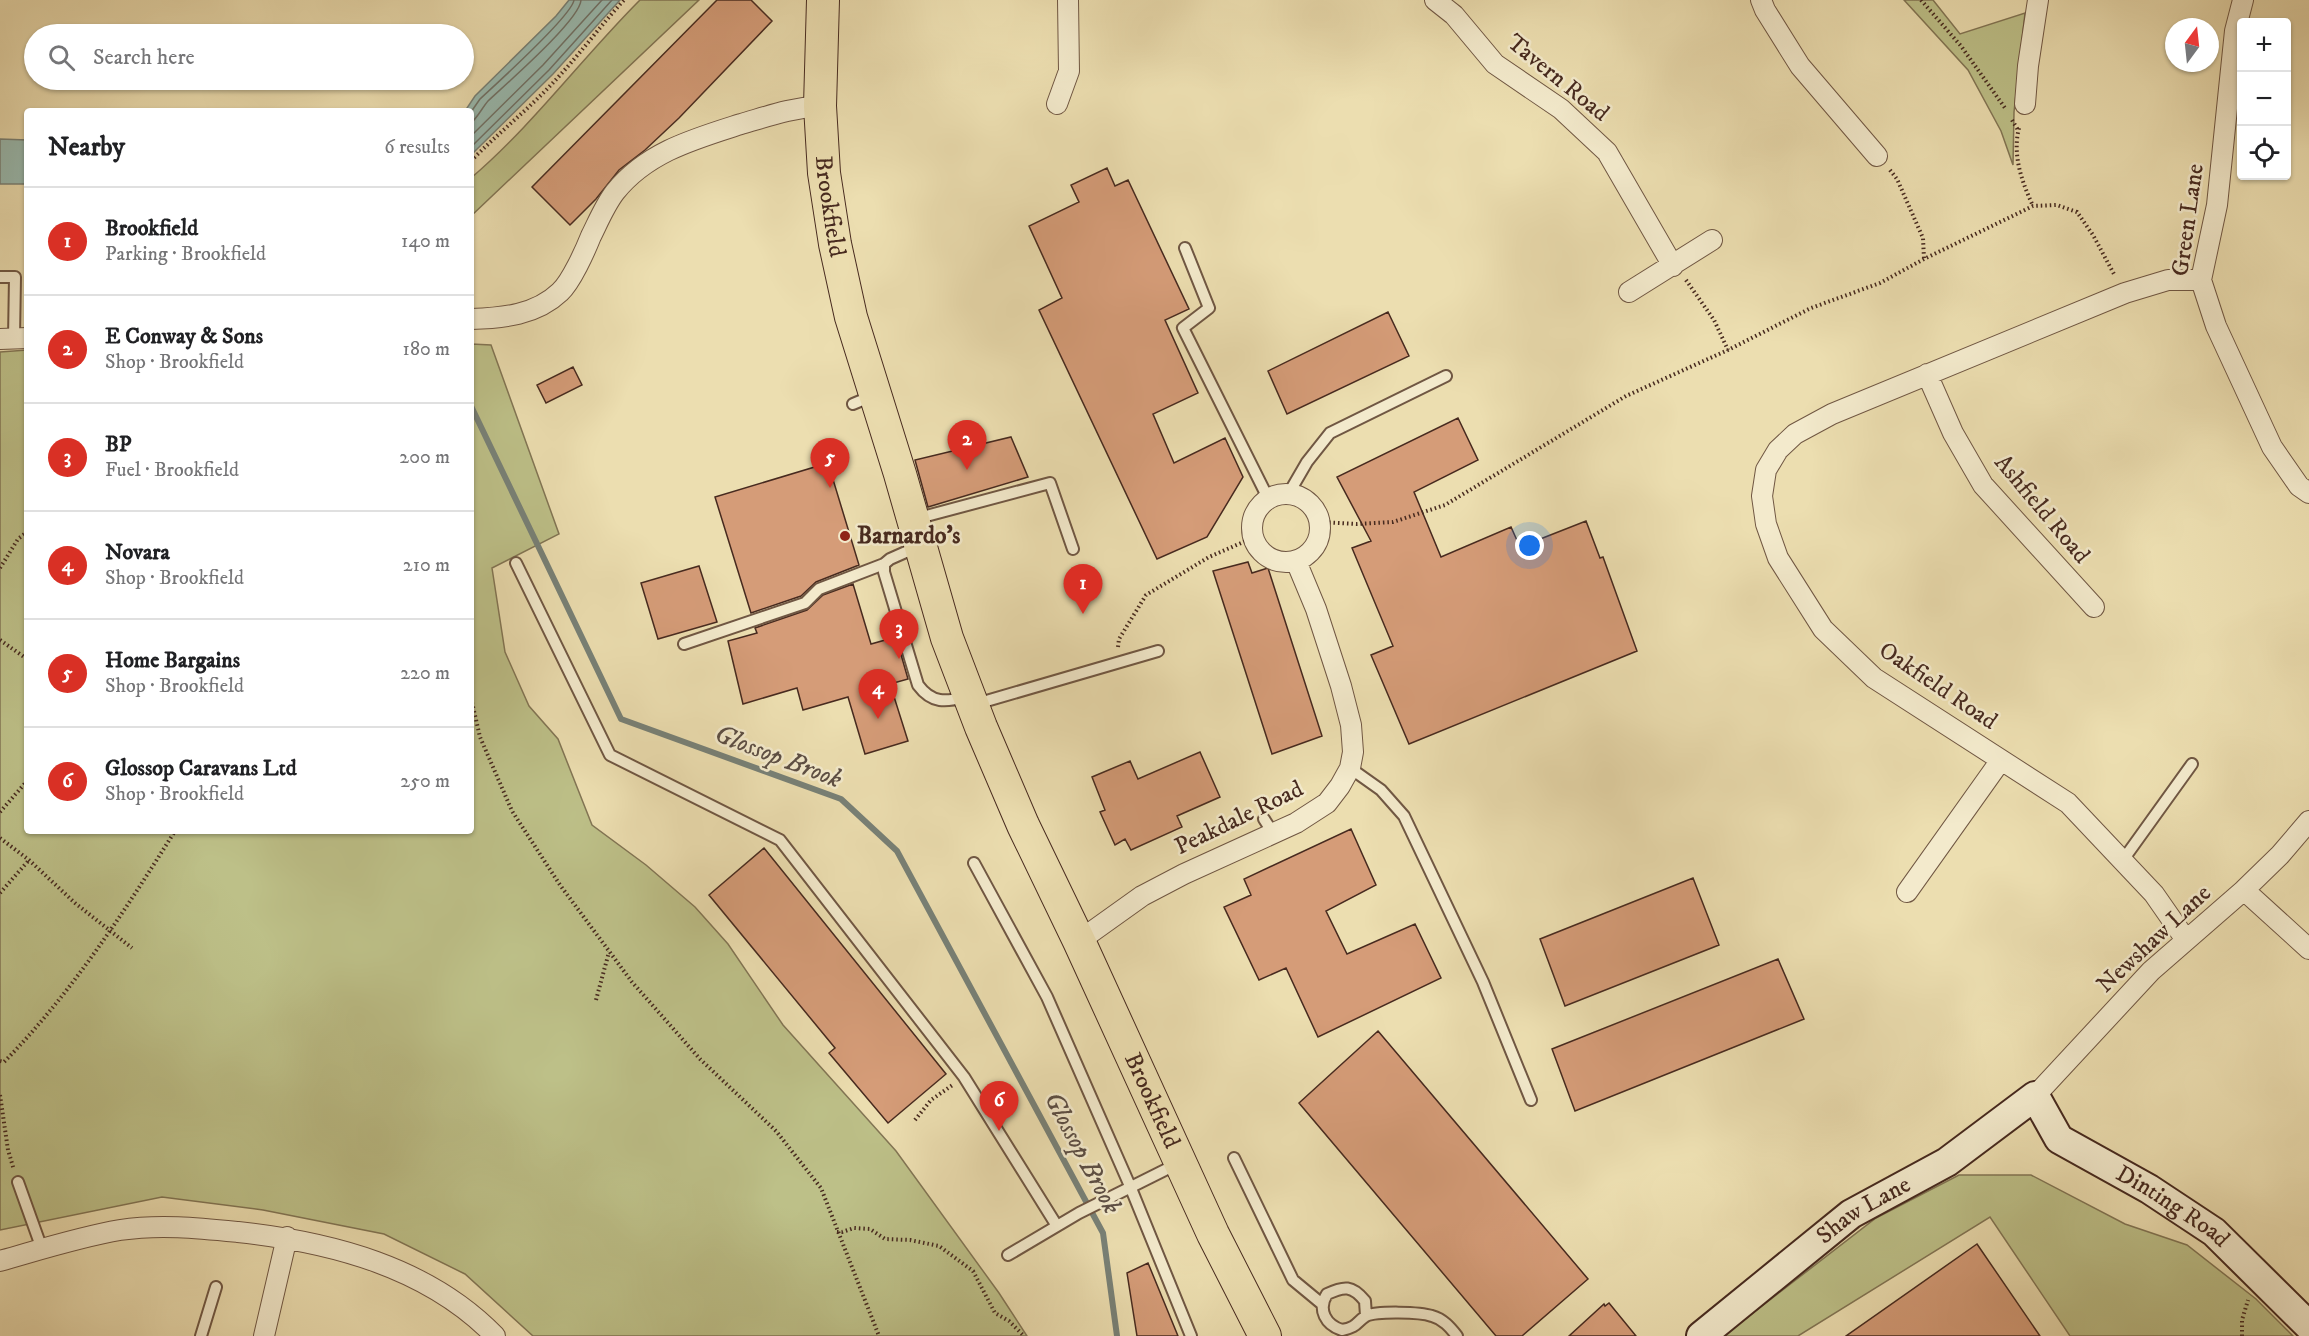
<!DOCTYPE html>
<html lang="en">
<head>
<meta charset="utf-8">
<style>
  body { margin:0; font-family:"IM FELL DW Pica",serif; background:#f2f2f2; color:#202124 }
  .controls { position:absolute; right:18px; top:18px; display:grid; overflow:hidden; border-radius:6px; box-shadow:0 2px 4px #0004 }
  .controls button { width:54px; height:54px; display:grid; place-items:center; padding:0; border:0; border-bottom:2px solid #e0e0e0; background:#fff; color:#202124; font:30px sans-serif }
  .compass { position:absolute; left:2165px; top:18px; width:54px; height:54px; border-radius:50%; background:#fff; box-shadow:0 2px 4px #0004; rotate:15deg }
  .you { position:absolute; left:1530px; top:546px; width:21px; height:21px; margin:-15px; border:4px solid #fff; border-radius:50%; background:#1a73e8; box-shadow:0 0 0 9px #1a73e833 }
  .badge { display:grid; place-items:center; width:39px; height:39px; border-radius:50%; background:#d93025; color:#fff; font-size:20px; font-weight:700 }
  .pin { position:absolute; translate:-50% -50px; filter:drop-shadow(0 2px 3px #0008) }
  .pin::after { content:''; position:absolute; top:32px; width:21px; height:18px; background:inherit; clip-path:polygon(0 0,100% 0,50% 100%) }
  .list { margin:0; padding:0; list-style:none }
  h2 { display:flex; justify-content:space-between; align-items:center; height:78px; margin:0; padding:0 24px; font-size:26px }
  h2 small { font-size:20px; font-weight:400; color:#757577 }
  .list li { display:grid; grid-template-columns:39px 1fr auto; gap:18px; align-items:center; box-sizing:border-box; height:108px; padding:0 24px; border-top:2px solid #e0e0e0 }
  .list b { display:block; font-size:22px; white-space:nowrap }
  .list p { margin:0; font-size:20px; white-space:nowrap; color:#757577 }
  .list em { font-size:20px; font-style:normal; color:#757577 }
  .icon { flex:none; width:33px; height:33px; fill:none; stroke:currentColor; stroke-width:2; stroke-linecap:round; stroke-linejoin:round }
  .map { position:relative; flex:none; width:2309px; height:1336px; overflow:hidden }
  .search { position:absolute; background:#fff; box-shadow:0 2px 4px #0004; left:24px; top:24px; width:450px; height:66px; display:flex; align-items:center; gap:15px; box-sizing:border-box; padding:0 21px; border-radius:33px; color:#757577; font-size:22px }
  .panel { position:absolute; background:#fff; box-shadow:0 2px 4px #0004; left:24px; top:108px; width:450px; height:726px; border-radius:6px }
  .map>svg:first-child { display:block }
</style>
</head>
<body>
<div class="map">
<svg width="2309" height="1336" viewBox="0 0 2309 1336">
  <rect width="100%" height="100%" fill="#ecdeb0"/>
  <filter id="stains"><feTurbulence type="fractalNoise" baseFrequency=".00333" numOctaves="4"/><feColorMatrix values="0 0 0 0 .2 0 0 0 0 .09 0 0 0 0 .02 0 0 0 .5 -.17"/></filter>
  <radialGradient id="worn" r=".72"><stop offset=".6" stop-color="#630" stop-opacity="0"/><stop offset="1" stop-color="#630" stop-opacity=".3"/></radialGradient>
  <path fill="#bdc088" stroke="#827554" stroke-width="1.5" d="M640,0H699L471,216V178C533,125 582,58 640,0Z
    M1904,0H1933L1960,34L2025,13L2014,112L2013,165L2001,131L1968,70Z
    M471,344L491,345L559,534L492,568L505,652L529,706L558,739L592,825L646,865L695,907L728,944L783,1025L896,1151L999,1293L1027,1336H533L465,1274L384,1234L263,1210L162,1197L0,1230V352L27,350V831H471Z
    M1959,1175H2031L2125,1224L2187,1245L2256,1299L2293,1336H2070L1990,1217L1798,1336H1723L1876,1218Z"/>
  <path fill="#99bbb1" stroke="#788177" stroke-width="1.5" d="M569,0H620L553,74L471,155V111H465L475,96L556,16Z
    M0,139L27,140V184H0Z"/>
  <g fill="none" stroke-linecap="round" stroke-linejoin="round">
    <path stroke="#707268" stroke-width="1.5" d="M471,112L480,99C496,84 572,16 574,0
      M471,123C478,117 482,108 488,101C506,84 580,20 581,0
      M471,136L543,65L602,0
      M471,147L549,70L612,0"/>
    <path stroke="#788177" stroke-width="6" d="M471,406L621,719L841,799L897,851L1103,1233L1117,1336"/>
  </g>
  <path fill="#d59c78" stroke="#472a1f" stroke-width="1.5" d="M717,0H751L772,21L679,118L645,150L619,170L596,199L570,225L532,187Z
    M1107,168L1115,186L1128,180L1189,309L1165,320L1198,393L1153,414L1174,463L1225,438L1243,477L1207,537L1157,559L1039,310L1062,298L1029,226L1079,202L1071,185Z
    M1388,312L1409,356L1287,414L1268,371Z
    M573,367L582,385L546,403L537,385Z
    M1458,418L1478,460L1414,492L1441,557L1511,527L1520,547L1586,521L1600,558L1603,557L1637,651L1409,744L1371,655L1393,646L1352,548L1371,541L1337,477Z
    M1011,437L1028,477L928,507L915,460Z
    M828,463L859,565L816,582L801,596L751,613L715,497Z
    M1248,562L1252,573L1268,568L1322,736L1272,754L1213,571Z
    M699,566L717,622L658,639L641,583Z
    M853,584L871,644L896,637L908,679L890,684L908,741L865,754L848,697L803,710L797,688L743,704L728,641L757,633L755,628L807,610L823,595Z
    M1200,752L1220,797L1177,816L1182,827L1131,850L1125,839L1115,845L1100,812L1105,810L1092,777L1130,761L1138,779Z
    M1351,829L1376,885L1326,911L1347,954L1415,924L1441,978L1318,1037L1286,968L1259,980L1224,907L1251,895L1244,879Z
    M764,848L946,1074L888,1123L829,1053L835,1048L709,895Z
    M1693,878L1719,945L1565,1006L1540,939Z
    M1778,959L1804,1019L1575,1111L1552,1049Z
    M1378,1031L1588,1279L1522,1336H1496L1299,1103Z
    M1977,1244L2040,1336H1846Z
    M1148,1263L1178,1336H1137L1127,1273Z
    M1609,1303L1636,1336H1569L1604,1304L1605,1306Z"/>
  <g fill="none" stroke-linecap="round" stroke-linejoin="round">
    <defs>
      <path id="lane" d="M1185,248L1209,308L1183,328L1268,498
        M0,277H15L14,338
        M853,404L872,396
        M1289,493L1307,462L1330,433L1446,376
        M915,519L1050,483L1073,549
        M917,547L890,559L884,564V572L918,685C932,704 946,702 966,697
        M516,563L610,755L780,840L964,1077L1057,1226
        M684,644L805,603L819,589L884,564
        M976,704L1158,651
        M1350,768L1381,790L1404,816L1483,982L1531,1100
        M1264,819L1273,833
        M2123,860L2192,764
        M974,863L1047,997L1130,1186L1191,1336
        M1234,1158L1293,1280L1322,1304
        M18,1182L42,1249
        M1008,1255L1079,1213L1177,1164
        M1366,1316L1365,1301C1352,1285 1344,1286 1327,1294C1317,1310 1326,1325 1342,1330C1358,1327 1356,1322 1366,1316C1377,1311 1420,1312 1432,1316C1443,1319 1450,1327 1457,1336
        M201,1336L216,1287"/>
      <path id="street" d="M1435,0L1454,15L1495,64L1561,109L1607,152L1673,266
        M1761,0L1765,10L1800,66L1877,156
        M2243,0L2235,31L2217,205L2201,280L2216,326L2272,447L2299,486L2309,493
        M1057,104L1069,71L1068,0
        M2025,104L2028,66L2038,0
        M1629,292L1712,240
        M471,319C503,318 536,315 560,292C571,282 585,251 591,236C598,222 605,205 615,192C647,152 694,139 741,124C769,116 791,108 820,106
        M0,339L27,338
        M1927,374L1953,433L1983,485L2094,607
        M1252 528a34 34 0 1 1 68 0a34 34 0 1 1-68 0Z
        M2244,890L2309,949
        M1907,892L2001,760
        M2186,940L2154,894L2068,803L1874,678L1823,629L1778,558L1766,524L1762,496L1766,470L1778,450L1795,434L1832,414L2125,293L2168,280H2201
        M1079,941L1142,896L1184,874L1296,823L1327,803L1340,786L1350,768L1353,752L1351,725L1341,686L1316,609L1296,561
        M2035,1096L2151,971L2244,890L2280,855L2309,821
        M0,1261C39,1250 79,1237 120,1230C159,1224 198,1228 238,1232C331,1242 428,1267 495,1336
        M264,1336L287,1237"/>
      <g id="secondary">
        <path id="s1" d="M1701,1336L1851,1214L1947,1162L2035,1096L2059,1139L2149,1189L2214,1232L2309,1326"/>
      </g>
      <g id="primary">
        <path id="s2" d="M823,0L820,106L824,173L835,244L851,317L900,474L947,638L981,727L1023,825L1079,941L1213,1234L1265,1336"/>
      </g>
    </defs>
    <use href="#lane" stroke="#705743" stroke-width="14"/>
    <use href="#street" stroke="#705743" stroke-width="22"/>
    <use href="#secondary" stroke="#472a1f" stroke-width="32"/>
    <use href="#primary" stroke="#472a1f" stroke-width="34"/>
    <path stroke="#472a1f" stroke-width="4" stroke-dasharray="1.5 3" stroke-linecap="butt" d="M1921,0L1961,46L2005,108
      M2012,120L2018,130
      M2019,128C2012,155 2022,182 2033,206
      M471,161C500,131 533,106 561,74C583,50 602,24 624,0
      M1890,170L1897,179L1923,238L1924,259
      M1686,280L1714,320L1728,350
      M1320,522L1357,524L1393,522L1445,505L1626,396L1728,350L1811,308L1880,283L1924,259L2033,206L2057,205L2077,212L2093,235L2115,276
      M0,568L18,539L27,532
      M0,640L27,659
      M1118,647L1119,639L1146,595L1209,557L1255,537
      M471,698L480,737L512,811L560,885L632,982L700,1059L776,1131L821,1188L879,1336
      M0,812L27,781
      M0,838L29,860L75,903L132,948
      M0,893L29,860
      M596,1000L609,952
      M0,1061L4,1062C71,994 124,912 175,831
      M0,1095L8,1150L14,1170
      M915,1120L931,1100L954,1084
      M837,1232H842L854,1228L870,1229L885,1239L910,1240L939,1246L973,1271L995,1313L1009,1321L1024,1336
      M2242,1336V1320L2248,1300"/>
    <use href="#lane" stroke="#f3eacc" stroke-width="10"/>
    <use href="#street" stroke="#f3eacc" stroke-width="20"/>
    <use href="#secondary" stroke="#f3eacc" stroke-width="28"/>
    <use href="#primary" stroke="#ecdeb0" stroke-width="32"/>
  </g>
  <circle fill="#8f2418" stroke="#f3eacc" stroke-width="2" cx="845" cy="536" r="6"/>
  <g text-anchor="middle" dominant-baseline="central" stroke-width="5" stroke-linejoin="round" paint-order="stroke">
    <g font-size="24" fill="#472a1f" stroke="#f3eacc">
      <text transform="translate(1558 78) rotate(39)">Tavern Road</text>
      <text stroke="none"><textPath href="#s2" startOffset="207">Brookfield</textPath></text>
      <text transform="translate(2188 220) rotate(-82)">Green Lane</text>
      <text transform="translate(2042 509) rotate(50)">Ashfield Road</text>
      <text transform="translate(1938 686) rotate(34)">Oakfield Road</text>
      <text transform="translate(1239 818) rotate(-26)">Peakdale Road</text>
      <text transform="translate(2154 939) rotate(-43)">Newshaw Lane</text>
      <text stroke="none"><textPath href="#s2" startOffset="1161">Brookfield</textPath></text>
      <text stroke="none"><textPath href="#s1" startOffset="594">Dinting Road</textPath></text>
      <text stroke="none"><textPath href="#s1" startOffset="206">Shaw Lane</textPath></text>
    </g>
    <g font-size="24" font-weight="bold" fill="#472a1f" stroke="#f3eacc" text-anchor="start">
      <text x="857" y="536">Barnardo's</text>
    </g>
    <g font-size="26" font-style="italic" fill="#5c4e44" stroke="#f3eacc">
      <text transform="translate(778 757) rotate(21)">Glossop Brook</text>
      <text transform="translate(1082 1153) rotate(62)">Glossop Brook</text>
    </g>
  </g>
  <rect width="100%" height="100%" filter="url(#stains)"/>
  <rect width="100%" height="100%" fill="url(#worn)"/>
</svg>
<div class="controls">
<button>+</button>
<button>−</button>
<button><svg class="icon" aria-label="locate" viewBox="0 0 24 24"><circle cx="12" cy="12" r="6"/><path d="M12 2v4M12 18v4M2 12h4M18 12h4"/></svg></button>
</div>
<svg class="compass" viewBox="-18 -18 36 36"><path d="M0-13l5 13h-10z" fill="#e53935"/><path d="M0 13l5-13h-10z" fill="#757577"/></svg>
<div class="you"></div>
<div class="pin badge" style="left:1083px;top:614px">1</div>
<div class="pin badge" style="left:967px;top:470px">2</div>
<div class="pin badge" style="left:899px;top:659px">3</div>
<div class="pin badge" style="left:878px;top:719px">4</div>
<div class="pin badge" style="left:830px;top:488px">5</div>
<div class="pin badge" style="left:999px;top:1131px">6</div>
<div class="search"><svg class="icon" aria-label="search" viewBox="0 0 24 24"><circle cx="10" cy="10" r="6"/><path d="M15 15l6 6"/></svg>Search here</div>
<section class="panel">
<h2>Nearby<small>6 results</small></h2>
<ul class="list">
<li><span class="badge">1</span><div><b>Brookfield</b><p>Parking · Brookfield</p></div><em>140 m</em></li>
<li><span class="badge">2</span><div><b>E Conway &amp; Sons</b><p>Shop · Brookfield</p></div><em>180 m</em></li>
<li><span class="badge">3</span><div><b>BP</b><p>Fuel · Brookfield</p></div><em>200 m</em></li>
<li><span class="badge">4</span><div><b>Novara</b><p>Shop · Brookfield</p></div><em>210 m</em></li>
<li><span class="badge">5</span><div><b>Home Bargains</b><p>Shop · Brookfield</p></div><em>220 m</em></li>
<li><span class="badge">6</span><div><b>Glossop Caravans Ltd</b><p>Shop · Brookfield</p></div><em>250 m</em></li>
</ul>
</section>
</div>
</body>
</html>
